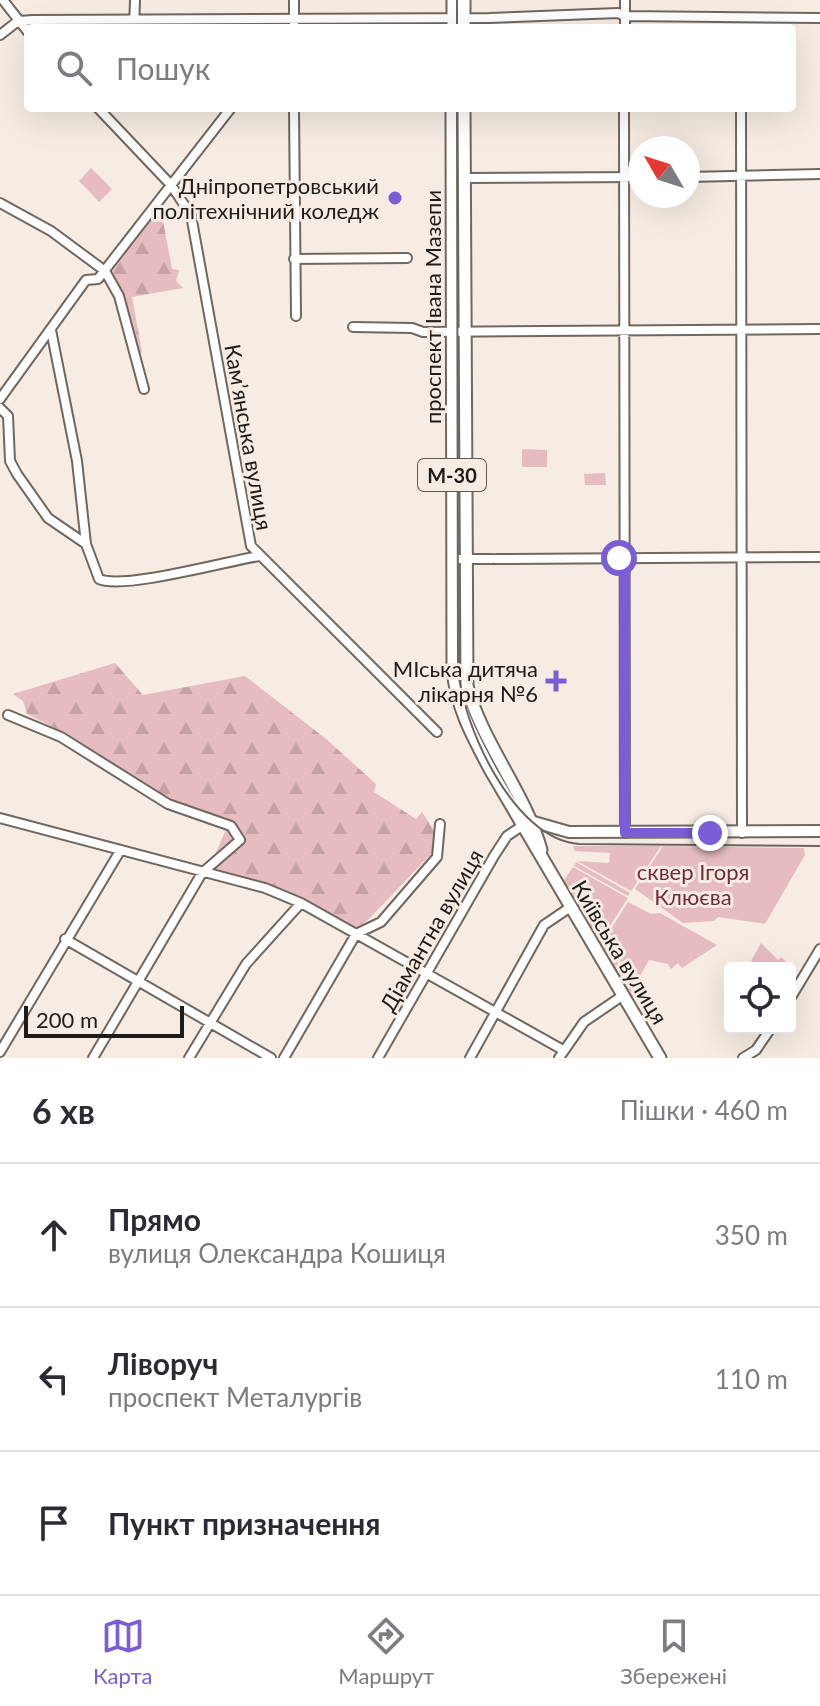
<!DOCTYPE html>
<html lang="uk">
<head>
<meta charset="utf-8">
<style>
  body { margin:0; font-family:Lato,sans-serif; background:#f2f2f3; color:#2b2b33 }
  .controls { position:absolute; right:24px; bottom:24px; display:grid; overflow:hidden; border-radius:8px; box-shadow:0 8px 32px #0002 }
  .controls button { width:72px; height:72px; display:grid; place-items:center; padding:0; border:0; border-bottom:2px solid #e1e1e2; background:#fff; color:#2b2b33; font:40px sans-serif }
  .compass { position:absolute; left:628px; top:136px; width:72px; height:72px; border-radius:50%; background:#fff; box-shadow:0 8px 32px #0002; rotate:309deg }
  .scale { position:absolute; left:24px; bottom:20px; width:160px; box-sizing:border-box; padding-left:8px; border:4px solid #1f1b18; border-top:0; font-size:22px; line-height:28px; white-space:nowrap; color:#1f1b18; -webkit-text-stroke:6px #f6ece3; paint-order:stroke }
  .stop { position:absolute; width:24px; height:24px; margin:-18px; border:6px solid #7b5dd8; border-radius:50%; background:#fff }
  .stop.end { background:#7b5dd8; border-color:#fff; box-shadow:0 2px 8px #0008 }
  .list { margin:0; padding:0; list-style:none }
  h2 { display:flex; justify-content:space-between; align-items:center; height:104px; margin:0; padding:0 32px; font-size:34px }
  h2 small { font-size:26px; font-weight:400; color:#7c7c81 }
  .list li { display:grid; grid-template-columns:52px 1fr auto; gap:24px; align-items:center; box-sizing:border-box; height:144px; padding:0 32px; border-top:2px solid #e1e1e2 }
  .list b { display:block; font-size:30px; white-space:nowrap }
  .list p { margin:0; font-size:26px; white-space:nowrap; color:#7c7c81 }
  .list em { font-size:26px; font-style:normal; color:#7c7c81 }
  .icon { flex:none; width:44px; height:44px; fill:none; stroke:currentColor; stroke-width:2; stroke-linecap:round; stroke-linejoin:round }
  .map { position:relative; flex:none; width:820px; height:1058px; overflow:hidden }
  .search { position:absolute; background:#fff; box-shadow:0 8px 32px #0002; left:24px; right:24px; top:24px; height:88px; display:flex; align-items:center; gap:20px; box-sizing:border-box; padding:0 28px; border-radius:8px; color:#7c7c81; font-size:30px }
  .sheet { height:536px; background:#fff }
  nav { display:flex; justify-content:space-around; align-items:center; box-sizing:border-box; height:112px; border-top:2px solid #e1e1e2; background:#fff; font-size:22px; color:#7c7c81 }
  nav a { display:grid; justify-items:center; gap:4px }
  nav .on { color:#7b5dd8 }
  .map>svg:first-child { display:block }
</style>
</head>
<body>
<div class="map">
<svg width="820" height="1058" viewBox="0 0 820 1058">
  <defs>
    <pattern id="forest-firs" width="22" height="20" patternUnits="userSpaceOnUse" patternTransform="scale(2)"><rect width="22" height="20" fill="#e7bcc1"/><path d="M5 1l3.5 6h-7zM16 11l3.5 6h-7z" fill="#c6a1a5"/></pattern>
  </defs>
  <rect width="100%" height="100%" fill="#f6ece3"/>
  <path fill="#e7bcc1" d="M91,168L112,189L99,202L79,181Z
    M522,449L547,450V467H522Z
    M605,473L606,485H585L584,474Z
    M573,846H661L631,891L577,861L609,863L610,853L575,851Z
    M663,846L804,848L805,855L765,924L718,917L714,921L683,923L635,889Z
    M576,862L630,893L628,896L574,866Z
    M573,867L628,898L604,935L597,939L564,880Z
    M628,902L651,914L660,913L717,945L682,968L678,963L671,969L668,964L649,960L635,985L606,937Z
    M604,939L636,994L633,999L599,942Z
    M761,943L778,960L781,957L795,970L790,975V968H763L751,961Z"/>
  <path fill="url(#forest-firs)" d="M160,205L172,269L179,270L176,281L183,288L132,297L142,352L137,356L127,310L111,273Z
    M115,663L143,695L245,676L325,738L376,784L374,792L416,819L422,812L435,832L433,852L367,921L355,928L302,900L209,869L230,820L172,802L66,734L27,714L23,701L13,694Z"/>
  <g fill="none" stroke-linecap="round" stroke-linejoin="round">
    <defs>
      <path id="minor" d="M3,0L28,32
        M294,0V28
        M134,28L135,0
        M625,28V0
        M0,35L18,21L33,20L489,18L618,13L625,16L820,18
        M98,108L171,185L191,215L251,546L437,732
        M294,108L296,316
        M624,108L625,833
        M741,108L742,833
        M688,177L820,174
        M464,178L640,177
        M0,203L51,231L105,271L119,296L144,389
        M294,259L407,258
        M353,327L412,328L423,332L820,329
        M51,330L77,461L86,544L99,579C123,590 228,561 259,556
        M0,399L86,280L98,279L231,108
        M0,408L8,416L10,461L17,474L48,518L86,544
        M453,559H492
        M496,559L820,557
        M8,715L61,737L168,804L231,826L240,840L202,873L93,1058
        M0,818L265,888L301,903L563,1050
        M65,939L271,1058
        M790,999L820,949
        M0,1052L120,851
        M189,1058L246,964L301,903
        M284,1058L356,934L381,922L437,857L440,824
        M378,1058L494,856L507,836L522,826
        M470,1058L544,925L569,908
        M559,1058L584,1022L622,996
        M743,1058L756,1050L771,1028"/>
      <path id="major" d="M528,824L534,822L569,832L820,831"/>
      <path id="highway" d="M453,0V28
        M464,0V28
        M452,108L453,669C456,707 473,737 491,771L660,1058
        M464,108L467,686C483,745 525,792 541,850"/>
    </defs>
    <use href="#minor" stroke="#70675f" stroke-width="12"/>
    <use href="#major" stroke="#70675f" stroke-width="14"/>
    <use href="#highway" stroke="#70675f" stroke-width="15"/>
    <use href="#minor" stroke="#fff" stroke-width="8"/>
    <use href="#major" stroke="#fff" stroke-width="10"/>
    <use href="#highway" stroke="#fff" stroke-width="11"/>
    <path stroke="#6b645f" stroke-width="2" d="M457,28V0
      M457,108L458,668C462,725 514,840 579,844L820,846"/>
  </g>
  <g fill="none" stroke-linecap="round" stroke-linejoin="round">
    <path stroke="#7b5dd8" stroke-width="10" d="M619,558L625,557V833H710"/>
  </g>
  <g fill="#7b5dd8" stroke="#f6ece3" stroke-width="3">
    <circle cx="395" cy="198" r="8"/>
    <path d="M552 669h8v8h8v8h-8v8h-8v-8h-8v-8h8z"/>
  </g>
  <g text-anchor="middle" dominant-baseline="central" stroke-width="6" stroke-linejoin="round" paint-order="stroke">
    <rect fill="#f6ece3" stroke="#605a55" stroke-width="2" x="418" y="459" width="68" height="32" rx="6"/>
    <g font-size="20" font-weight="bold" fill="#1f1b18">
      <text x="452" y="475">М-30</text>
    </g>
    <g font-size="22" fill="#1f1b18" stroke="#f6ece3" text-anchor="end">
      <text x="379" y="185">Дніпропетровський<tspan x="379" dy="25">політехнічний коледж</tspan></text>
      <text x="538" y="668">МІська дитяча<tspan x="538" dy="25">лікарня №6</tspan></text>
    </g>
    <g font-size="22" fill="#1f1b18" stroke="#f6ece3">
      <text transform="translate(432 307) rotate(-90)">проспект Івана Мазепи</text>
      <text transform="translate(249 437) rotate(80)">Камʼянська вулиця</text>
      <text transform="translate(431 930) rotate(-60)">Діамантна вулиця</text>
      <text transform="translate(620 952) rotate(59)">Київська вулиця</text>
    </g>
    <g font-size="22" fill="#762a3a" stroke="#f6ece3">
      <text x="693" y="871">сквер Ігоря<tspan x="693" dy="25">Клюєва</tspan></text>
    </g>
  </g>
</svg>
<div class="controls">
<button><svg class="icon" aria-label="locate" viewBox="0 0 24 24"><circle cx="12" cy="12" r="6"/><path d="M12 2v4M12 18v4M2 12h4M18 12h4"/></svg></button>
</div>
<svg class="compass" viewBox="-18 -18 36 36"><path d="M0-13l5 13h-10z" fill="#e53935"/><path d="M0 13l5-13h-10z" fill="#7c7c81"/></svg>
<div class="scale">200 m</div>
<div class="stop" style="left:619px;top:558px"></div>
<div class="stop end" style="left:710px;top:833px"></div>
<div class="search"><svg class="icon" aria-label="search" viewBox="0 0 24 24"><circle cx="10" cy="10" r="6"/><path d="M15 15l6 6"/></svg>Пошук</div>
</div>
<section class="sheet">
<h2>6 хв<small>Пішки · 460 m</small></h2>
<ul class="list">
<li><svg class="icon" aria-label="ahead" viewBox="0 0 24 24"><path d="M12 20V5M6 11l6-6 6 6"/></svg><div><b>Прямо</b><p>вулиця Олександра Кошиця</p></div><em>350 m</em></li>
<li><svg class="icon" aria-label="left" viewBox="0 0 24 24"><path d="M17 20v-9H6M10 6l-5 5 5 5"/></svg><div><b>Ліворуч</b><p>проспект Металургів</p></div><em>110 m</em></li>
<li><svg class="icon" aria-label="arrive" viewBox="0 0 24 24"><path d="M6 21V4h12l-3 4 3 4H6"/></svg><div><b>Пункт призначення</b></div></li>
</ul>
</section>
<nav>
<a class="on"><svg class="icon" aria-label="map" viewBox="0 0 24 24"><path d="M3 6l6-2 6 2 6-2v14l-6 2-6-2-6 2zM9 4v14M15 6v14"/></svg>Карта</a>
<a><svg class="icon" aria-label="directions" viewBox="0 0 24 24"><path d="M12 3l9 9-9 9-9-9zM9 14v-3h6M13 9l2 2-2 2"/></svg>Маршрут</a>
<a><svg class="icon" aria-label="saved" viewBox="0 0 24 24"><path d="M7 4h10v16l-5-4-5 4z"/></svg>Збережені</a>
</nav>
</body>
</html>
